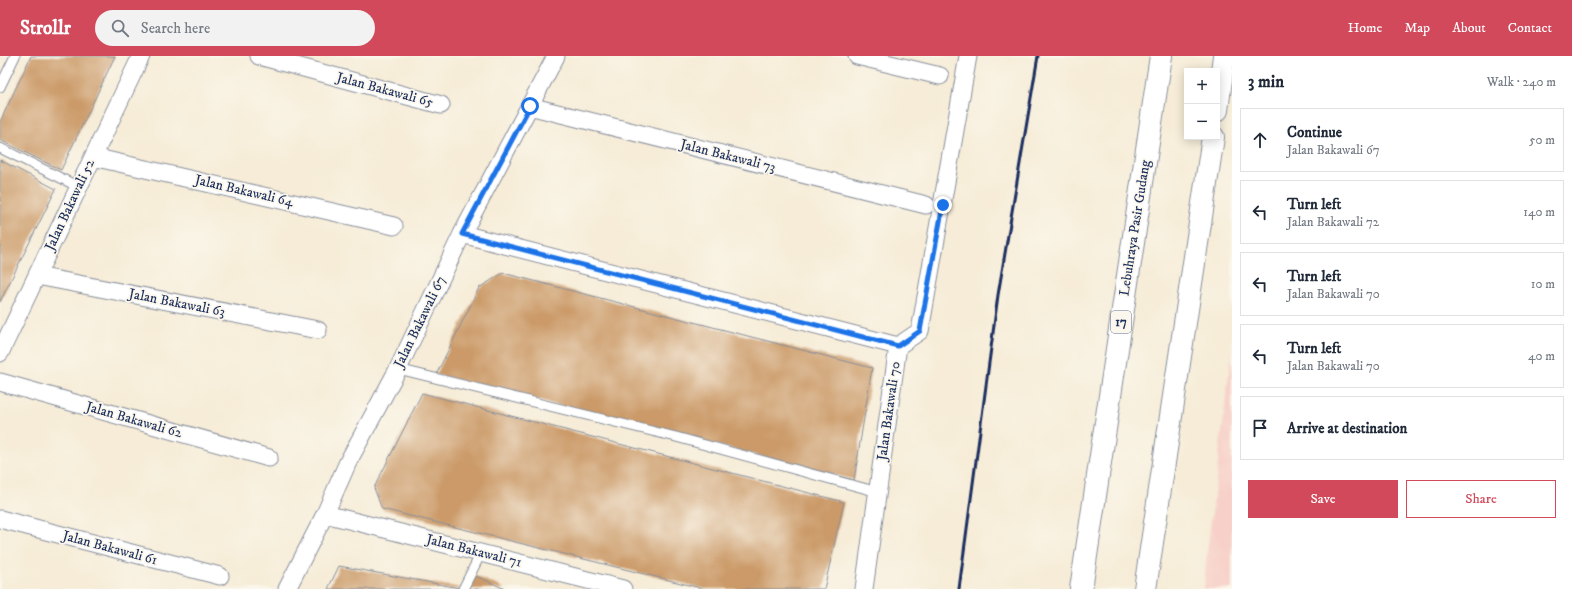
<!DOCTYPE html>
<html lang="en">
<head>
<meta charset="utf-8">
<style>
  body { margin:0; font-family:"IM FELL DW Pica",serif; background:#f2f2f3; color:#1f2937 }
  .controls { position:absolute; right:12px; top:12px; display:grid; overflow:hidden; border-radius:0px; box-shadow:0 2px 10px #0003 }
  .controls button { width:36px; height:36px; display:grid; place-items:center; padding:0; border:0; border-bottom:1px solid #e0e1e3; background:#fff; color:#1f2937; font:20px sans-serif }
  .stop { position:absolute; width:12px; height:12px; margin:-9px; border:3px solid #1a73e8; border-radius:50%; background:#fff }
  .stop.end { background:#1a73e8; border-color:#fff; box-shadow:0 1px 4px #0008 }
  .list { margin:0; padding:0; list-style:none }
  h2 { display:flex; justify-content:space-between; align-items:center; height:52px; margin:0; padding:0 16px; font-size:17px }
  h2 small { font-size:13px; font-weight:400; color:#747a83 }
  .list li { display:grid; grid-template-columns:26px 1fr auto; gap:12px; align-items:center; box-sizing:border-box; height:64px; margin:0 8px 8px; padding:0 8px; border:1px solid #e0e1e3; border-radius:0px }
  .list b { display:block; font-size:15px; white-space:nowrap }
  .list p { margin:0; font-size:13px; white-space:nowrap; color:#747a83 }
  .list em { font-size:13px; font-style:normal; color:#747a83 }
  .actions { display:flex; gap:8px; padding:12px 16px }
  .actions a { flex:1; padding:9px 0; border:1px solid #d1495b; border-radius:0px; text-align:center; font-size:14px; color:#d1495b }
  .actions .main { background:#d1495b; color:#fff }
  .icon { flex:none; width:22px; height:22px; fill:none; stroke:currentColor; stroke-width:2; stroke-linecap:round; stroke-linejoin:round }
  .map { position:relative; flex:none; width:1232px; height:533px; overflow:hidden }
  header { display:flex; align-items:center; gap:24px; box-sizing:border-box; height:56px; padding:0 20px; background:#d1495b; color:#fff }
  header strong { font-size:19px }
  nav { display:flex; gap:22px; margin-inline-start:auto; font-size:14px }
  .search { width:280px; height:36px; background:#f2f2f3; display:flex; align-items:center; gap:10px; box-sizing:border-box; padding:0 14px; border-radius:22px; color:#747a83; font-size:15px }
  main { display:flex }
  aside { flex:1; background:#fff }
  .map>svg:first-child { display:block }
</style>
</head>
<body>
<header>
<strong>Strollr</strong>
<div class="search"><svg class="icon" aria-label="search" viewBox="0 0 24 24"><circle cx="10" cy="10" r="6"/><path d="M15 15l6 6"/></svg>Search here</div>
<nav><a>Home</a><a>Map</a><a>About</a><a>Contact</a></nav>
</header>
<main>
<div class="map">
<svg width="1232" height="533" viewBox="0 0 1232 533">
  <rect width="100%" height="100%" fill="#fbf7ec"/>
  <filter id="ink" filterUnits="userSpaceOnUse"><feTurbulence type="fractalNoise" baseFrequency=".025" numOctaves="2"/><feDisplacementMap in="SourceGraphic" scale="8" xChannelSelector="R" yChannelSelector="G"/><feConvolveMatrix kernelMatrix="1 2 1 2 8 2 1 2 1" color-interpolation-filters="sRGB"/></filter>
  <filter id="wash" filterUnits="userSpaceOnUse"><feTurbulence type="fractalNoise" baseFrequency=".012" numOctaves="4" result="noise"/><feDisplacementMap in="SourceGraphic" scale="16" xChannelSelector="R" yChannelSelector="G"/><feGaussianBlur stdDeviation="0.9" result="paint"/><feColorMatrix in="noise" values="0 0 0 0 0 0 0 0 0 0 0 0 0 0 0 0 0 1.4 0 .05"/><feComposite in="paint" operator="in"/></filter>
  <g filter="url(#wash)">
    <rect width="100%" height="100%" fill="#f6ecd7"/>
    <path fill="#f7d1c9" d="M1232,294V533H1204L1206,505Z"/>
    <g id="blocks">
      <path fill="#cb9a67" d="M31,0H115L61,114L0,84V66Z
        M0,104L56,133L0,246Z
        M503,217L872,312L854,424L436,319L479,232Z
        M422,337L844,446L824,533H705L382,453L374,432Z
        M339,510L460,532V533H328Z
        M474,519L505,533H468Z"/>
    </g>
  </g>
  <g filter="url(#ink)">
    <use href="#blocks" fill-opacity="0" stroke="#888e9a" stroke-width="1"/>
    <g fill="none" stroke-linecap="round" stroke-linejoin="round">
      <defs>
        <path id="lane" d="M0,31L15,0
          M0,92L79,131
          M398,313L676,381L878,436
          M463,533L481,497"/>
        <path id="street" d="M259,0L441,49
          M857,0L940,20
          M529,50L926,149
          M93,101L394,170
          M462,178L898,290
          M37,220L318,274
          M0,297L141,0
          M0,326L269,402
          M325,458L623,533
          M0,463L220,520
          M287,533L325,458L348,406L398,313L462,178L556,0
          M864,533L898,290L920,275L968,0"/>
        <path id="highway" d="M1217,54L1224,0
          M1081,533L1161,0
          M1145,533L1213,81"/>
      </defs>
      <use href="#lane" stroke="#888e9a" stroke-width="11"/>
      <use href="#street" stroke="#888e9a" stroke-width="19"/>
      <use href="#highway" stroke="#888e9a" stroke-width="24"/>
      <use href="#lane" stroke="#fff" stroke-width="9"/>
      <use href="#street" stroke="#fff" stroke-width="17"/>
      <use href="#highway" stroke="#fff" stroke-width="22"/>
      <path stroke="#1b2f5e" stroke-width="3" d="M959,533L998,239L1038,0"/>
    </g>
  </g>
  <g fill="none" stroke-linecap="round" stroke-linejoin="round" filter="url(#ink)">
    <path stroke="#1a73e8" stroke-width="5" d="M530,50L462,178L898,290L920,275L943,149"/>
  </g>
  <g text-anchor="middle" dominant-baseline="central" stroke-width="3.5" stroke-linejoin="round" paint-order="stroke">
    <rect fill="#fbf7ec" stroke="#5e6b89" stroke-width="1" x="1111" y="255" width="20" height="22" rx="3"/>
    <g font-size="13" font-weight="bold" fill="#1b2f5e">
      <text x="1121" y="266">17</text>
    </g>
    <g font-size="14" fill="#1b2f5e" stroke="#fbf7ec">
      <text transform="translate(385 34) rotate(15)">Jalan Bakawali 65</text>
      <text transform="translate(728 100) rotate(14)">Jalan Bakawali 73</text>
      <text transform="translate(244 135) rotate(13)">Jalan Bakawali 64</text>
      <text transform="translate(70 149) rotate(-65)">Jalan Bakawali 52</text>
      <text transform="translate(1135 172) rotate(-81)">Lebuhraya Pasir Gudang</text>
      <text transform="translate(177 247) rotate(11)">Jalan Bakawali 63</text>
      <text transform="translate(420 266) rotate(-64)">Jalan Bakawali 67</text>
      <text transform="translate(889 355) rotate(-82)">Jalan Bakawali 70</text>
      <text transform="translate(134 364) rotate(16)">Jalan Bakawali 62</text>
      <text transform="translate(110 492) rotate(15)">Jalan Bakawali 61</text>
      <text transform="translate(474 495) rotate(14)">Jalan Bakawali 71</text>
    </g>
  </g>
</svg>
<div class="controls">
<button>+</button>
<button>−</button>
</div>
<div class="stop" style="left:530px;top:50px"></div>
<div class="stop end" style="left:943px;top:149px"></div>
</div>
<aside>
<h2>3 min<small>Walk · 240 m</small></h2>
<ul class="list">
<li><svg class="icon" aria-label="ahead" viewBox="0 0 24 24"><path d="M12 20V5M6 11l6-6 6 6"/></svg><div><b>Continue</b><p>Jalan Bakawali 67</p></div><em>50 m</em></li>
<li><svg class="icon" aria-label="left" viewBox="0 0 24 24"><path d="M17 20v-9H6M10 6l-5 5 5 5"/></svg><div><b>Turn left</b><p>Jalan Bakawali 72</p></div><em>140 m</em></li>
<li><svg class="icon" aria-label="left" viewBox="0 0 24 24"><path d="M17 20v-9H6M10 6l-5 5 5 5"/></svg><div><b>Turn left</b><p>Jalan Bakawali 70</p></div><em>10 m</em></li>
<li><svg class="icon" aria-label="left" viewBox="0 0 24 24"><path d="M17 20v-9H6M10 6l-5 5 5 5"/></svg><div><b>Turn left</b><p>Jalan Bakawali 70</p></div><em>40 m</em></li>
<li><svg class="icon" aria-label="arrive" viewBox="0 0 24 24"><path d="M6 21V4h12l-3 4 3 4H6"/></svg><div><b>Arrive at destination</b></div></li>
</ul>
<div class="actions"><a class="main">Save</a><a>Share</a></div>
</aside>
</main>
</body>
</html>
